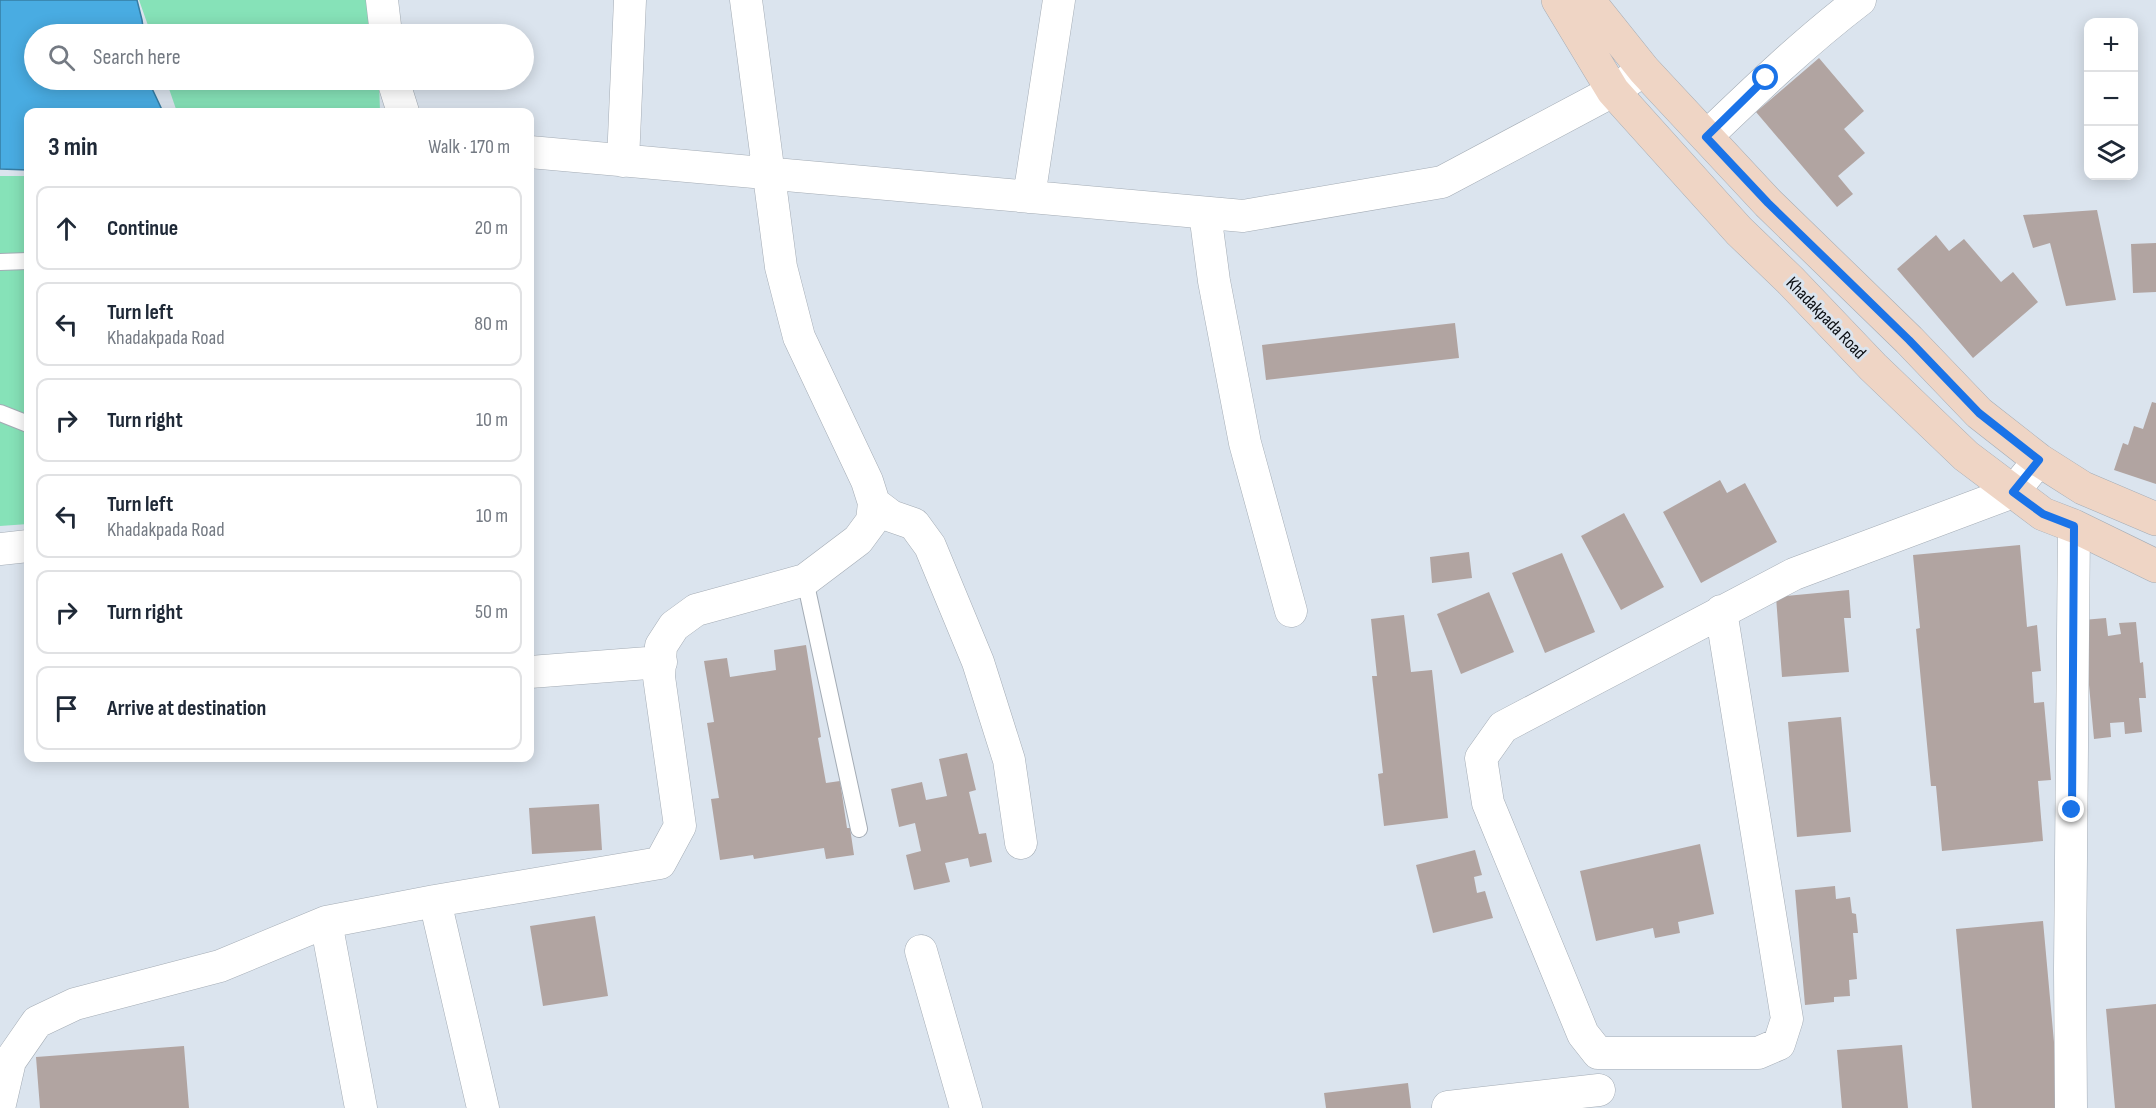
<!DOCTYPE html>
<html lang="en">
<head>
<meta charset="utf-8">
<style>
  body { margin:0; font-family:"Sofia Sans Condensed",sans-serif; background:#f2f2f3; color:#1f2937 }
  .controls { position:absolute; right:18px; top:18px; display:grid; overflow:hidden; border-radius:12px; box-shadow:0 3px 15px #0003 }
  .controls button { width:54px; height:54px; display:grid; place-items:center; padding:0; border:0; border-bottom:2px solid #e0e1e3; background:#fff; color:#1f2937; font:30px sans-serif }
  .stop { position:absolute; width:18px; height:18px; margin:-14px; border:4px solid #1a73e8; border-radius:50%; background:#fff }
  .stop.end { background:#1a73e8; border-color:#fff; box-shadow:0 2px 6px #0008 }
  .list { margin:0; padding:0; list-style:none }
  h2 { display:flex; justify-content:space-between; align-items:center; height:78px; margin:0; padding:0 24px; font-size:26px }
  h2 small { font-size:20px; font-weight:400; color:#747a83 }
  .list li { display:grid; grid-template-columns:39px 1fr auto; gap:18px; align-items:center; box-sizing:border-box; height:84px; margin:0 12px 12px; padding:0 12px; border:2px solid #e0e1e3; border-radius:12px }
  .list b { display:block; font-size:22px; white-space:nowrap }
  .list p { margin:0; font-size:20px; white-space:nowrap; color:#747a83 }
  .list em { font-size:20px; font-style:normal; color:#747a83 }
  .icon { flex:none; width:33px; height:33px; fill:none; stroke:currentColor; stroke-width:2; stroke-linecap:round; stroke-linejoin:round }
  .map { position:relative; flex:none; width:2156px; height:1108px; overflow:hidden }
  .search { position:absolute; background:#fff; box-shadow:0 3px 15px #0003; left:24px; top:24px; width:510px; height:66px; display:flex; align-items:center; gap:15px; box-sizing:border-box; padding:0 21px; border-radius:33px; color:#747a83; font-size:22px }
  .panel { position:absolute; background:#fff; box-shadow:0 3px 15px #0003; left:24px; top:108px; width:510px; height:654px; border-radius:12px }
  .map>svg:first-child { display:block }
</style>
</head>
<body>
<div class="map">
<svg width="2156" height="1108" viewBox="0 0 2156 1108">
  <rect width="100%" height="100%" fill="#dbe4ee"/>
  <path fill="#86e2b8" d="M139,0H374L376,34H151Z
    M166,80H379L380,112H177Z
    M0,176H28V524L0,526Z"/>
  <path fill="#49ace2" stroke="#367da4" stroke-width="1.5" d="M0,0H137L142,20L144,34H34V80H148L163,112H28V170L0,169Z"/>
  <path fill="#b1a4a1" d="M1819,58L1864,111L1844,129L1865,153L1838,176L1853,194L1837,207L1756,112Z
    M2097,210L2116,300L2066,306L2050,243L2033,248L2023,215Z
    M1936,235L1949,251L1964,239L2001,282L2013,272L2038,302L1973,358L1897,269Z
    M2156,243V292L2133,293L2131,244Z
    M1455,323L1459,358L1266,380L1262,345Z
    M2152,402L2156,403V484L2114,470L2123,443L2128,445L2134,426L2143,429Z
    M1720,480L1727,493L1745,483L1777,542L1701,583L1663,512Z
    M1624,513L1664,587L1621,610L1581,536Z
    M2020,545L2027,627L2037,625L2041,671L2032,672L2034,703L2044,702L2051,780L2038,781L2043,841L1942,851L1936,786H1931L1916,629L1920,628L1913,555Z
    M1469,552L1472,578L1432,583L1430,557Z
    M1562,553L1595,632L1545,653L1512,573Z
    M1849,590L1851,618H1844L1849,672L1782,677L1776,597Z
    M1489,592L1514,652L1461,674L1437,614Z
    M1404,615L1411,672L1432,670L1448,818L1384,826L1378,774L1383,773L1372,676H1377L1371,619Z
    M2106,618L2108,636L2121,634L2119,623L2136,622L2140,663L2143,662L2146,698H2139L2142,732L2125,734L2124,722L2110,723L2111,737L2094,739L2083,620Z
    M806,645L821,737L818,738L826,783L840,781L847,828H850L854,855L826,859L824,848L754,859L753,855L720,860L711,799L719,798L707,723L714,722L704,661L727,658L730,677L776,670L774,650Z
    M1841,717L1851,832L1797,837L1788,722Z
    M967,753L976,790L969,792L979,834L986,833L992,862L970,867L968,858L945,863L950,882L914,890L906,855L921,851L915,823L899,827L891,789L922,782L926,800L947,796L939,759Z
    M599,804L602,850L532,854L529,808Z
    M1700,844L1714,914L1678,922L1680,933L1655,938L1653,928L1596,941L1580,871Z
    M1475,850L1482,875L1474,877L1477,893L1485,891L1493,918L1433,933L1416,865Z
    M1835,886L1836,899L1850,897L1852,913L1856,914L1858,933H1853L1857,979L1849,980L1850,996L1834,997V1002L1805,1005L1795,890Z
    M595,916L608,996L543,1006L530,926Z
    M2043,921L2060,1108H1972L1956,929Z
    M2156,1004V1108H2115L2106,1009Z
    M1902,1045L1908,1108H1842L1837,1050Z
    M184,1046L189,1108H40L36,1057Z
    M1408,1083L1411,1108H1326L1324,1093Z"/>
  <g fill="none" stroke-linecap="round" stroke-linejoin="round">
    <defs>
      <path id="lane" d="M0,262L28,261
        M0,413L28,424
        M805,580L859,829"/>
      <path id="street" d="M382,0L386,34
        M393,80L403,112
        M1706,137C1756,89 1805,42 1860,0
        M530,152L1243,216L1442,182L1613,91L1644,70
        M623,161L630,0
        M1029,197L1059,0
        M1205,213L1214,281L1245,443L1291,611
        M874,503L891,516L914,524L930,546L978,662L1009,760L1021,843
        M0,549L28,546
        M1721,611L1787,1019L1779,1044L1758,1053H1598L1583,1034L1488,803L1481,758L1503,727L1794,574L2013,492L2039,460
        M530,672L661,662
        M435,901L483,1108
        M326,922L361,1108
        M921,951L966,1108
        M0,1104L10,1061L37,1022L75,1004L220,966L326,922L435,901L660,863L680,826L659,677L661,646L674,626L696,610L805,580L858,540L872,521L874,503L867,481L799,337L781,267L746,0
        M1448,1107L1599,1090
        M2071,1108L2070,969L2074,526"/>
      <path id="secondary" d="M1558,0L1613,91L1739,231L1790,280L1873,367L1966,456L2043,514L2074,526L2156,566
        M1588,0L1644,70L1768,203L1909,340L1979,413L2039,460L2083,488L2156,519"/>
    </defs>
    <use href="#lane" stroke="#a4acb5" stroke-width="18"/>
    <use href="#street" stroke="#a4acb5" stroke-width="33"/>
    <use href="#secondary" stroke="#a4acb5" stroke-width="34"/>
    <use href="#lane" stroke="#fff" stroke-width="16"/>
    <use href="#street" stroke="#fff" stroke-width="32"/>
    <use href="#secondary" stroke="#efd5c5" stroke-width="33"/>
  </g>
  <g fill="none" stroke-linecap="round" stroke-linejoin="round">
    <path stroke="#1a73e8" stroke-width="8" d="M1766,78L1706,137L1768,203L1909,340L1979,413L2039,460L2013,492L2043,514L2074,526L2072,810"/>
  </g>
  <g text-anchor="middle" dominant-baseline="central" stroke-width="6" stroke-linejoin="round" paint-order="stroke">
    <g font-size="18" fill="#0b0e12" stroke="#dbe4ee">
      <text transform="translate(1826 318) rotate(46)">Khadakpada Road</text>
    </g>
  </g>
</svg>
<div class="controls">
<button>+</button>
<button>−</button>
<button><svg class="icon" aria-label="layers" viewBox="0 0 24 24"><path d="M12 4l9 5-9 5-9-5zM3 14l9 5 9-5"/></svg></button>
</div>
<div class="stop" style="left:1766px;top:78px"></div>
<div class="stop end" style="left:2072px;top:810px"></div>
<div class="search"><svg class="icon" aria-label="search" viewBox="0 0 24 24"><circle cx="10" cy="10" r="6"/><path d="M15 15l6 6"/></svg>Search here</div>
<section class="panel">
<h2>3 min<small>Walk · 170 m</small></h2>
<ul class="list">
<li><svg class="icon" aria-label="ahead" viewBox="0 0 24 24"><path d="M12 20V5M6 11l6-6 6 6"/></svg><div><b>Continue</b></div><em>20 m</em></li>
<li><svg class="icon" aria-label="left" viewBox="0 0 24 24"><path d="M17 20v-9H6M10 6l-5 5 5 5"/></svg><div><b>Turn left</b><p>Khadakpada Road</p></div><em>80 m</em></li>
<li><svg class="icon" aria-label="right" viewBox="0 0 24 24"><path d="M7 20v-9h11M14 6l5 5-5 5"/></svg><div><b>Turn right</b></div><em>10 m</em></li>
<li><svg class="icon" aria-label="left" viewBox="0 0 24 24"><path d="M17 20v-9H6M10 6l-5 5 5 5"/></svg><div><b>Turn left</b><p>Khadakpada Road</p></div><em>10 m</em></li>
<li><svg class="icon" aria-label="right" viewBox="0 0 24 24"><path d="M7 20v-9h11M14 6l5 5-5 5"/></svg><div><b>Turn right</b></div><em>50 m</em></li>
<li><svg class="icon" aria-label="arrive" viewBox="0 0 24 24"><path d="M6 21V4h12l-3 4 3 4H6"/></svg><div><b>Arrive at destination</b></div></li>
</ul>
</section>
</div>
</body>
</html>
